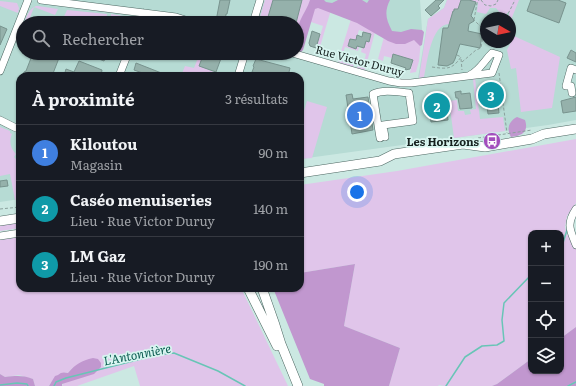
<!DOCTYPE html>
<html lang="fr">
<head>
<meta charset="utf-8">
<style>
  body { margin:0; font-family:Literata,serif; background:#242831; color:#f1f3f6 }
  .controls { position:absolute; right:12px; bottom:12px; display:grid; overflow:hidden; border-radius:8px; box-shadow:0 1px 3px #0004 }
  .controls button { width:36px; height:36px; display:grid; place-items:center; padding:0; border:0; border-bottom:1px solid #363941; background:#171b24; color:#f1f3f6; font:20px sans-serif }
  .compass { position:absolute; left:480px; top:12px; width:36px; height:36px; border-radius:50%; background:#171b24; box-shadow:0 1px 3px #0004; rotate:99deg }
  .you { position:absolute; left:357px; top:192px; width:14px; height:14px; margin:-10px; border:3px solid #fff; border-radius:50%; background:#1a73e8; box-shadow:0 0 0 6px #1a73e833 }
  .badge { display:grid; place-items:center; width:26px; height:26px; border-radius:50%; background:#2563eb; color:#fff; font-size:13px; font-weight:700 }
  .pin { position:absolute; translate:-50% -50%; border:2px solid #fff; box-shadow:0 1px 4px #0006 }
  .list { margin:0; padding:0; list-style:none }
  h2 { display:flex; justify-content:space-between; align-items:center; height:52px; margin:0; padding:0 16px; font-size:17px }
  h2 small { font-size:13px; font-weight:400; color:#9ea1a6 }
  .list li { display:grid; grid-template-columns:26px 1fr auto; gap:12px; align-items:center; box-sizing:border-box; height:56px; padding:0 16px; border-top:1px solid #363941 }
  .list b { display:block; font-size:15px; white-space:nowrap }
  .list p { margin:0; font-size:13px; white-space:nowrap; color:#9ea1a6 }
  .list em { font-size:13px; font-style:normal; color:#9ea1a6 }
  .icon { flex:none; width:22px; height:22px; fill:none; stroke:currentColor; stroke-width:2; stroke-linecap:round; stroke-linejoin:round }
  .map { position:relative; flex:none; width:576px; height:386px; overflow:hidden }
  .search { position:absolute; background:#171b24; box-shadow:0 1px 3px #0004; left:16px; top:16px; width:288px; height:44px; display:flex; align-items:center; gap:10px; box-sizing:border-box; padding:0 14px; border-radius:22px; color:#9ea1a6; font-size:15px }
  .panel { position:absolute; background:#171b24; box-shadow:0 1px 3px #0004; left:16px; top:72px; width:288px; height:220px; border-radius:12px }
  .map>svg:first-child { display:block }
</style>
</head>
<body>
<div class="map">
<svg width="576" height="386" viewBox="0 0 576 386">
  <rect width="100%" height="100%" fill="#cbe8e2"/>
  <path fill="#b6dbd4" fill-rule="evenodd" d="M0,0H420L422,30L405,41L314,4L299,52L399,81L418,78L428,19L444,8L447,0H576V120L548,125L300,159V76H20V199L0,202ZM486,18H510V42H486ZM23,23H297V53H23Z"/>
  <path fill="#e0c5ea" d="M265,0H315L331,10L319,50L316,49L323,26L308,21L297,52V23H290L269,17L266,19L260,17Z
    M447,0H461L459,10L454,9V11H453L449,24C431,24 427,63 424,77L419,78L428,19L444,8Z
    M469,0H519L511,20L510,18H509V12L507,13L505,18H500V13L496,8H490L486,14L477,12L478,3Z
    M0,1L17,3L19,8L18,13L0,6Z
    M36,6H38L58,9L55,15L34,7L28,23H24C27,16 29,9 36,6Z
    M67,10L107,14L106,23H61Z
    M111,14L135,18L137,19V23H123V18L111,17Z
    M351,19L375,32L365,70L357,68L358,65L363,66L366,54L361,52L362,48H364L366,41H369L371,34L359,30L356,40L350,39L348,46L356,48L357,46L359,47L358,51L345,47L341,60L354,64L353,67L340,63L338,61Z
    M422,30L419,61L416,72L410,73L413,60L393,54L392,58L384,56L383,61L378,59L384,37Z
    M514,36L560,57L552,108L521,112L516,68L511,69L507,50Z
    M200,53H204L199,66L224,76H181L185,66L194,68Z
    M475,78L480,119L503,117L505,131L454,138L449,101L457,100L458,111H464L465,115L471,114L470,110L476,109L473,79Z
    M307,101L327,107L312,158L300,159V124Z
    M0,127L10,131V133L12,134C9,141 10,148 16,154L14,157L20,163V199L15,200L10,174L0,176Z
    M576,139V203L567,216L565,227L567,235H576V327L561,338V233H531V359L497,384L492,386H445L439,385L438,386H389L400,348L344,326L355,264L300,273V185L397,171Z
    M20,223V228L0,231V225Z
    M20,237V288H241L288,386H140L134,366L77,386H62L73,367L68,373C60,371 55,378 50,384L49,386H35L33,379L19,375L5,377L0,374V240Z"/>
  <path fill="#c197cf" d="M310,0H324L326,2L332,3L338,0H362L367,3L369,0H390C384,12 386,19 392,31L401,32L411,29L422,30L424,32L422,45L420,46L414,40L405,44H396L388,41L357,23L318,8L315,9L303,50L299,54L297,53C297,42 296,31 300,21C303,14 308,7 310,0Z
    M517,117L525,120C529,132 522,136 511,137C506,129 509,121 517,117Z
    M355,264L344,326L400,348L389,386H324V384L310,379L273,288H300V273Z
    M576,327V386H492L497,384L531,359V371H561V338Z
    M93,358L98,359L101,363V367L94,374L62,384V386H49L55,376L58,375C61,372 64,372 68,373C77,363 81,361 93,358Z
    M0,374L5,377C16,376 22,375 33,379L35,386H0Z"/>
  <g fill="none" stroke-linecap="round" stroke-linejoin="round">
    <path stroke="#68c5b6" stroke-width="1.5" d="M561,249L567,230H568
      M0,385L17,383L27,384L28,386
      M54,386L56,382L66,378L157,355L174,353L218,371L245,386
      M446,386L465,357L482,346L497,345L504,341L502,320L504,303L531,275
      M568,386L576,382"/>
  </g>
  <path fill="#95b1ab" stroke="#78938e" d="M220,0H230L227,14H226L225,23L216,21Z
    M273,0H302L296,23H290L268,17Z
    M436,0H444L438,6L440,8L431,16L425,10Z
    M461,0H469L476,2L471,16L473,18L474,21L469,24L468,31L482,34L480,48L460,44L455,59L453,63L447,66L438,65L443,28H448L453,11H454V9H458Z
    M531,0H558L566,3L559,23L527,11Z
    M0,26L7,29L0,45Z
    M312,31L320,34L316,48L310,46L309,43Z
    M363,32L371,34L369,42L366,41L364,48L357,46L356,49L348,46L350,39L356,40L357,35L362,37Z
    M571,50L576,53V62L567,58Z
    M33,53H45L59,58L52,76H22L24,72L26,71Z
    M83,53H108L104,61Z
    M204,53H223L216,72L199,66Z
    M393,54L413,60L410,69L405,70L406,68L391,63Z
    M256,59L290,68L288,76H268L252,72L254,67L253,66Z
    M79,61L102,70L101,76H64L66,69L74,72Z
    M136,63L169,76H151L134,70Z
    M496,87L499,113L488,114L485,88Z
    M461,91V94L470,93L472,108L460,109L458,98H456L455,92Z
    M352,94L353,99L368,97L373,130L352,134L346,95Z
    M445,94L448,120L431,122L427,96Z
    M576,97V111L563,113L561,101Z
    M7,180L8,186L0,187V181Z"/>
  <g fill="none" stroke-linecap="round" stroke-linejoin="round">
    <defs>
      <path id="minor" d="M41,0L176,17L195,23
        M140,23L144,13
        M253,23L260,0
        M292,53L389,81L401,83H411L492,73L499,55L492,53C484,61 480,70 470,75
        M0,71L28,0
        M119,76L128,53
        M238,76L245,53
        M572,93L571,86H566L571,68L576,70
        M0,120L16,128H20
        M380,138L373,94C384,89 397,92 409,93L413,121L383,125L385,137
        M576,209C566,224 570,230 576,245
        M0,236L20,233"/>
      <path id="major" d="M300,173L380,161L394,154L463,144L485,147L532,139L544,134L576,129
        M0,221L20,218
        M248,288L277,346
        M262,288L275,325L281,344L298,386"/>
    </defs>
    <use href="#minor" stroke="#4d6762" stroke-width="8"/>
    <use href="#major" stroke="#4d6762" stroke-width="10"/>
    <path stroke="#8ba19d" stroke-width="1" stroke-dasharray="3 2" stroke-linecap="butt" d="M481,0L485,5L491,6L496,4L498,0
      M506,18L515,0
      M474,20L477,3L479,0
      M457,55L461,57
      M461,59L462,70
      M462,62L476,50L481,48L484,30L474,20
      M432,67C447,69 452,70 461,57
      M499,73L507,133
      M478,138L532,130
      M0,209L20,207"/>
    <use href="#minor" stroke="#fff" stroke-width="7"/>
    <use href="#major" stroke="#fff" stroke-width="9"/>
  </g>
  <defs>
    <symbol id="bus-disc" viewBox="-11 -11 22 22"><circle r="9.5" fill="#a24ebd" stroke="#d8f5f0"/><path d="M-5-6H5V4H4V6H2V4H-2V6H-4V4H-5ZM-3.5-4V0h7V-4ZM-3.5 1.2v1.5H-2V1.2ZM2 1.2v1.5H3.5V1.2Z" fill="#fff"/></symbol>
  </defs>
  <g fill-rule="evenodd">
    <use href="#bus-disc" x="482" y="131" width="20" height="20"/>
  </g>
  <g text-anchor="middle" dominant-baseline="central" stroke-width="3.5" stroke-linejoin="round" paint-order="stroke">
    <g font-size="11" fill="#16211f" stroke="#d8f5f0">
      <text transform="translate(360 60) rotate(15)">Rue Victor Duruy</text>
    </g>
    <g font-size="11" font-weight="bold" fill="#16211f" stroke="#d8f5f0" text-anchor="end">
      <text x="479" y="141">Les Horizons</text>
    </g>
    <g font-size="12" font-style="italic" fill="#0d5d53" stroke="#d8f5f0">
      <text transform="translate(137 354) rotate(-11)">L'Antonnière</text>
    </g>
  </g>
</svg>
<div class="controls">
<button>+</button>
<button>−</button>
<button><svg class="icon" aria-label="locate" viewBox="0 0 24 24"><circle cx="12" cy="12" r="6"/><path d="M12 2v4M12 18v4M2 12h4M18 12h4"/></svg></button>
<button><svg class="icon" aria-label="layers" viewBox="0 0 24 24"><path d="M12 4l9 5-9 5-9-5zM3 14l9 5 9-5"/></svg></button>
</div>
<svg class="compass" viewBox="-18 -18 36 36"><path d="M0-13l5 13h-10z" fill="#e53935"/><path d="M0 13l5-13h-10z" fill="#9ea1a6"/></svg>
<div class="you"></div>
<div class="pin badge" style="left:360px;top:115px;background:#3f7fe0">1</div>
<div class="pin badge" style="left:437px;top:106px;background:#0f9aa8">2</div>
<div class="pin badge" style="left:491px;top:95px;background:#0f9aa8">3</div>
<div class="search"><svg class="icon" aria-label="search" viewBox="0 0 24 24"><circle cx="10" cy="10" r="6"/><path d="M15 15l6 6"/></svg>Rechercher</div>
<section class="panel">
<h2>À proximité<small>3 résultats</small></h2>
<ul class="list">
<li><span class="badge" style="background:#3f7fe0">1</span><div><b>Kiloutou</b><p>Magasin</p></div><em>90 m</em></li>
<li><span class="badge" style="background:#0f9aa8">2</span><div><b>Caséo menuiseries</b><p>Lieu · Rue Victor Duruy</p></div><em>140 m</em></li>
<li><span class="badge" style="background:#0f9aa8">3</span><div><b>LM Gaz</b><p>Lieu · Rue Victor Duruy</p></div><em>190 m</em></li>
</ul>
</section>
</div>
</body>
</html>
